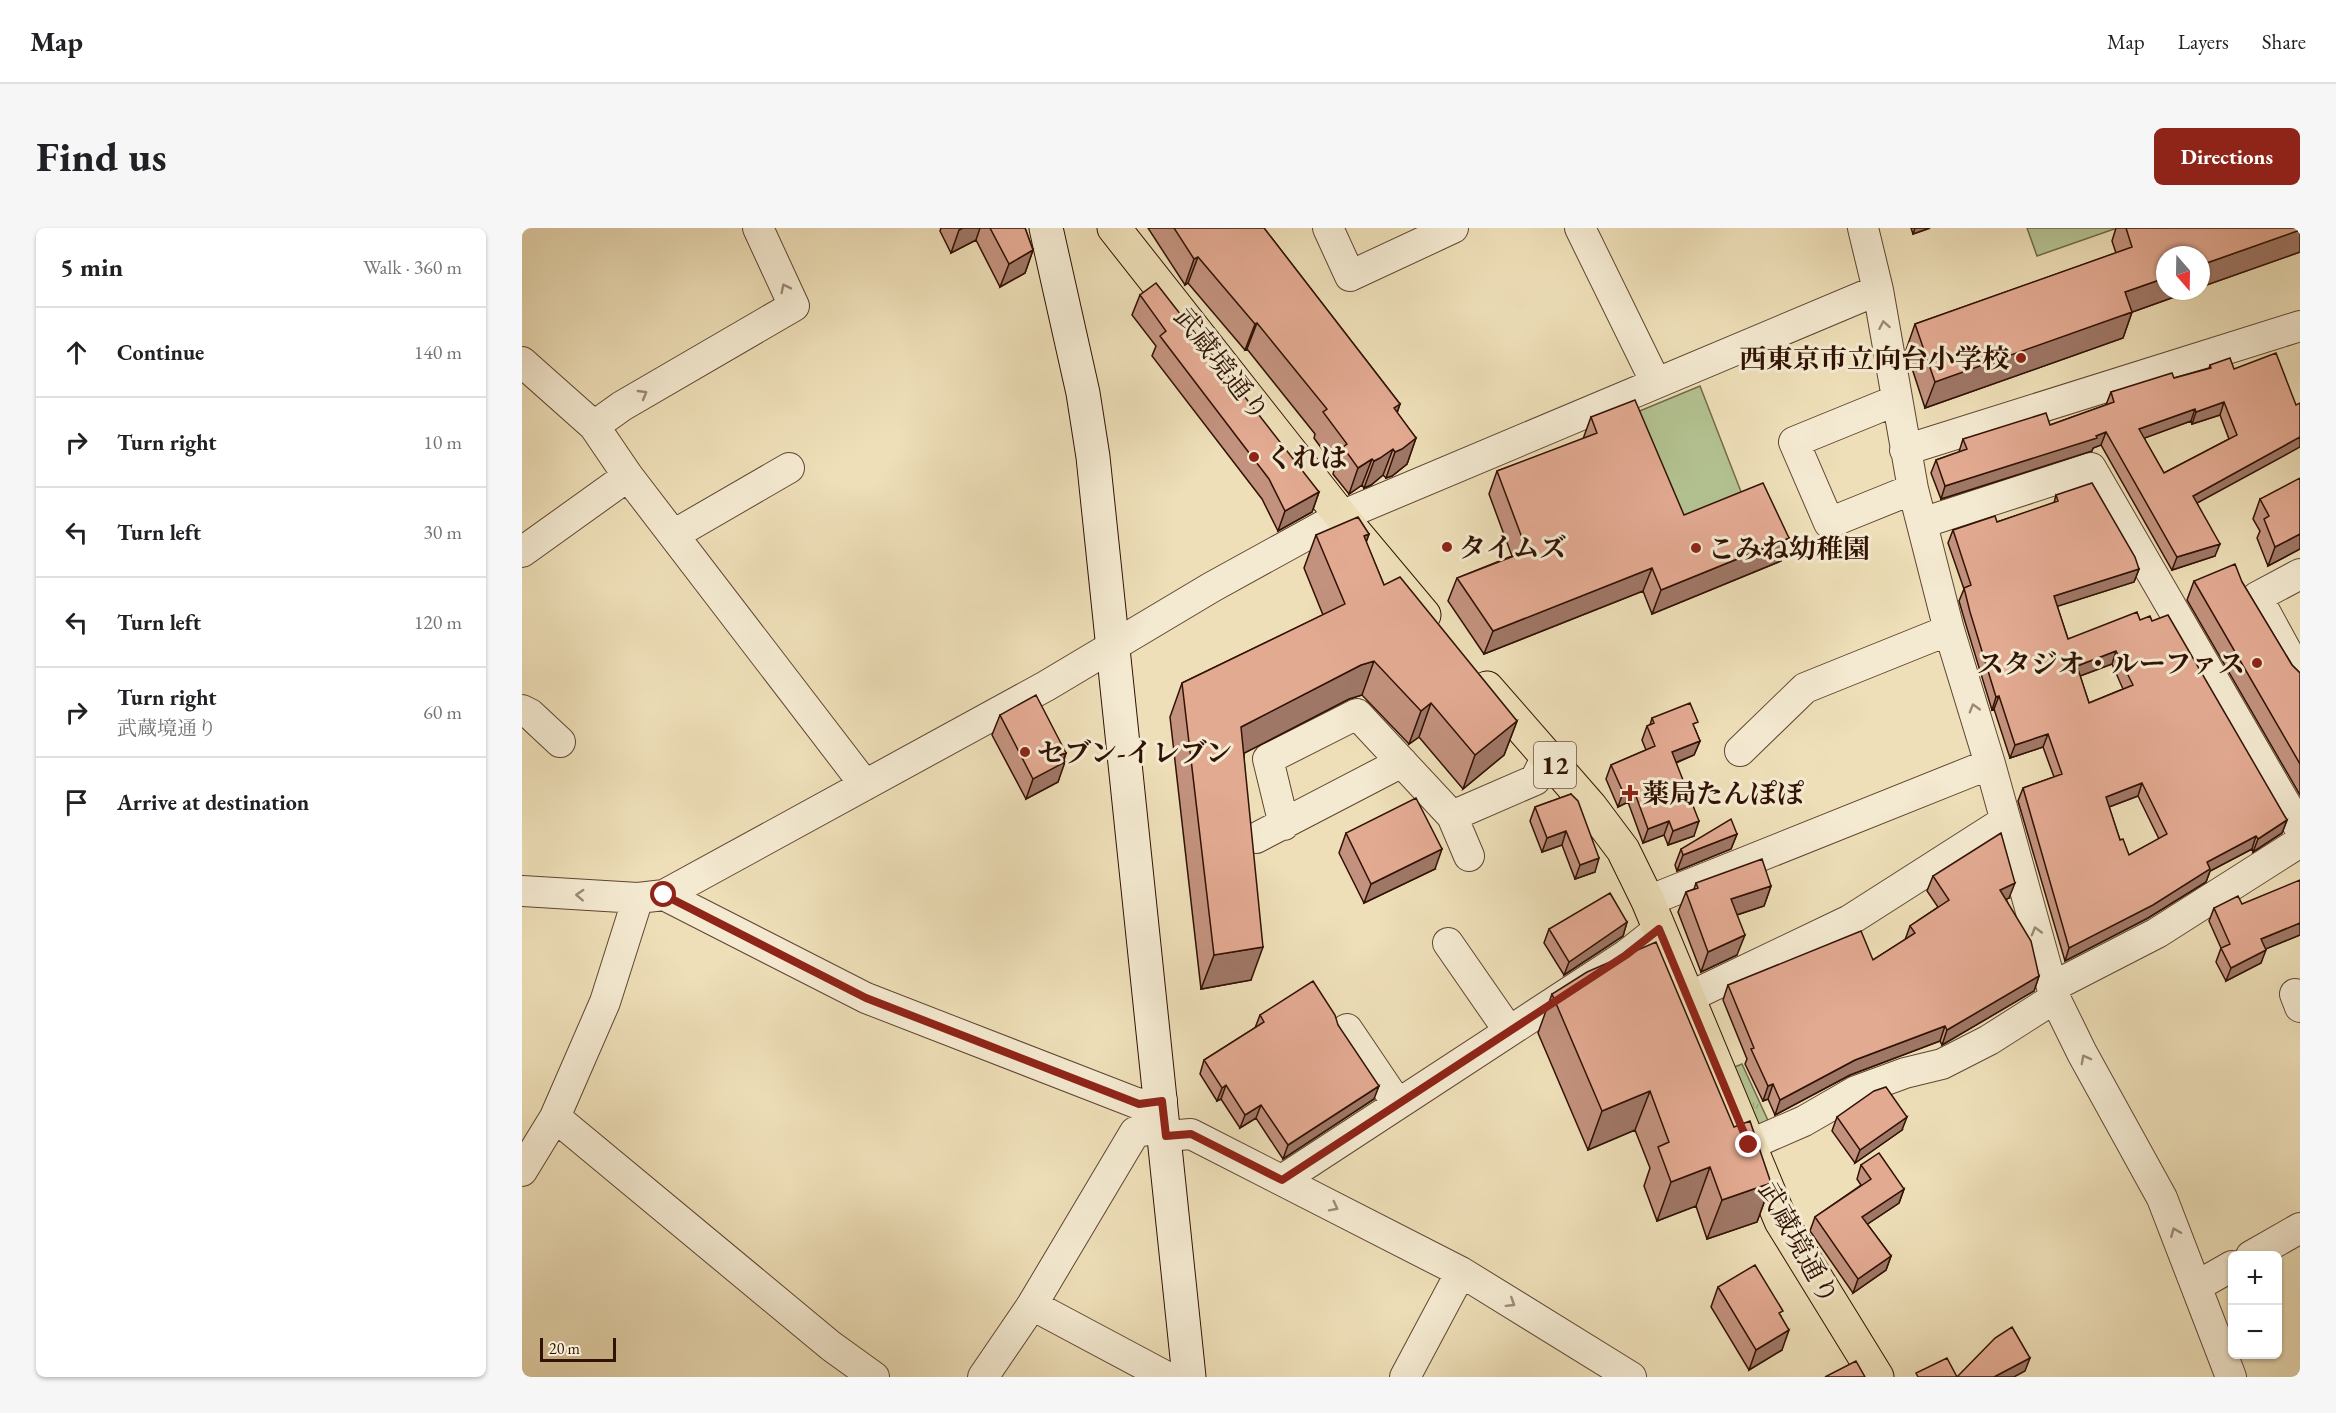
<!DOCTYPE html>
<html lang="en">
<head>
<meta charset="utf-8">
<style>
  body { margin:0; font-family:"EB Garamond","Noto Serif JP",serif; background:#f6f6f6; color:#202124 }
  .controls { position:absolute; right:18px; bottom:18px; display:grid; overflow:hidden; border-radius:9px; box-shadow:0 2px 4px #0004 }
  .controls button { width:54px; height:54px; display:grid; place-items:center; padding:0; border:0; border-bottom:2px solid #e0e0e0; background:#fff; color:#202124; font:30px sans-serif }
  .compass { position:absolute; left:1634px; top:18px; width:54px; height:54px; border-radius:50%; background:#fff; box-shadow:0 2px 4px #0004; rotate:160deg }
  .scale { position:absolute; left:18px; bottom:15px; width:76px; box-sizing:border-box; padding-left:6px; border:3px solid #311204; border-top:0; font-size:16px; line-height:21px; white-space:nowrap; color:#311204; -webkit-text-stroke:4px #f4ead1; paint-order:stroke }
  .stop { position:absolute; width:18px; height:18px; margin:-14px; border:4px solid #8f2418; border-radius:50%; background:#fff }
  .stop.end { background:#8f2418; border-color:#fff; box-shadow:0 2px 6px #0008 }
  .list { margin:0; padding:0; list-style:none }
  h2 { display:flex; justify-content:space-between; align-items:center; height:78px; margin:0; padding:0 24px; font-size:26px }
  h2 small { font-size:20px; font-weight:400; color:#757577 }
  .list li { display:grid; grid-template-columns:39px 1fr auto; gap:18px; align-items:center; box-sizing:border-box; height:90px; padding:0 24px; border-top:2px solid #e0e0e0 }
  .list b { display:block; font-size:22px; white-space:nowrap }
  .list p { margin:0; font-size:20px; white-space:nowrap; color:#757577 }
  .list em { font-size:20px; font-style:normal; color:#757577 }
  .icon { flex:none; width:33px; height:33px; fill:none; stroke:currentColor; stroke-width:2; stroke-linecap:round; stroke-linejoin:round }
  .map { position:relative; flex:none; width:1778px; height:1149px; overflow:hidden; border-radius:9px }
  header { display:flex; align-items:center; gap:36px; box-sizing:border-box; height:84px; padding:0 30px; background:#fff; border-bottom:2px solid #e0e0e0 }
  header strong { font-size:28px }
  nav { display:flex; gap:33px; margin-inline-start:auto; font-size:21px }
  .intro { display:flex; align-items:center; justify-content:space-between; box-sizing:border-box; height:144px; padding:0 36px }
  h1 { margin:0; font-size:42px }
  .button { padding:15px 27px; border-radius:9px; background:#8f2418; color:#fff; font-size:21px; font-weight:700 }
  main { display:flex; gap:36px; padding:0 36px }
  aside { flex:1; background:#fff; border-radius:9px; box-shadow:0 2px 4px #0004 }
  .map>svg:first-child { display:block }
</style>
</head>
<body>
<header>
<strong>Map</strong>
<nav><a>Map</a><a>Layers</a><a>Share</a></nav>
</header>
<div class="intro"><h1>Find us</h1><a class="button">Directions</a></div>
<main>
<aside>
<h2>5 min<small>Walk · 360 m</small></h2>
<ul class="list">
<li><svg class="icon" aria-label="ahead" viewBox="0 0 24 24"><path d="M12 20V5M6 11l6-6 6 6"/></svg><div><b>Continue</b></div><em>140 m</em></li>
<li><svg class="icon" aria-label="right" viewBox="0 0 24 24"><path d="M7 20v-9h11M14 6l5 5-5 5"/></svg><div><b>Turn right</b></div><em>10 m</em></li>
<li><svg class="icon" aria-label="left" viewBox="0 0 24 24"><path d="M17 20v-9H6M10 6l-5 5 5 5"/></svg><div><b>Turn left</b></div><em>30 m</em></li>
<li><svg class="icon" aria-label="left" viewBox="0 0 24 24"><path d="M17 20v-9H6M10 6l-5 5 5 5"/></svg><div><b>Turn left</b></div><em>120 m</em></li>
<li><svg class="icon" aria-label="right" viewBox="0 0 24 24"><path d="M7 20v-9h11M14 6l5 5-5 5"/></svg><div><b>Turn right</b><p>武蔵境通り</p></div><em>60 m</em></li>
<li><svg class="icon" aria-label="arrive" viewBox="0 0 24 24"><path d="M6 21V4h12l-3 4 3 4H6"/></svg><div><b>Arrive at destination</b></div></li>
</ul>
</aside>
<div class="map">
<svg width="1778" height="1149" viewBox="0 0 1778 1149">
  <defs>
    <pattern id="grass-tufts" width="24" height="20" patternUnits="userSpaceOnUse" patternTransform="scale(1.5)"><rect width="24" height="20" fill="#b4c392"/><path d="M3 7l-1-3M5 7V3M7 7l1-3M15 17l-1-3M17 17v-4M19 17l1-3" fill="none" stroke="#9ba67c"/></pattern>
  </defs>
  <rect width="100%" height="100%" fill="#eedfb8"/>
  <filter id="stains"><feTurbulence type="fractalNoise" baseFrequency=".00333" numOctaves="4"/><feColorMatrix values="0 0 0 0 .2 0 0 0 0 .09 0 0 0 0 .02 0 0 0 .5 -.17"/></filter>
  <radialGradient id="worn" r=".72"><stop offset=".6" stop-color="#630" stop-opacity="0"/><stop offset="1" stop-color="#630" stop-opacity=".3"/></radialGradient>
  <path fill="url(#grass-tufts)" stroke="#726a4b" stroke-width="1.5" d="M1220,836L1249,899L1233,895L1210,840Z"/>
  <path fill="#b4c392" stroke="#726a4b" stroke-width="1.5" d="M1505,0H1595L1515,28Z
    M1178,158L1223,274L1154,302L1108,187Z"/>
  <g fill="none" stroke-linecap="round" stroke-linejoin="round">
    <defs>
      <path id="street" d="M806,0L828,48L931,0
        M1058,0L1134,155
        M1341,0L1356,62L1391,261L1427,402L1468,536L1533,770L1560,825L1640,970L1709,1149
        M0,134L72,198L106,248L343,557
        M1375,172L1272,214L1307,295L1391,261
        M72,198L100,178L272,78L236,0
        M1383,222L1778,98
        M1400,295L1569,240L1778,601
        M153,306L267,240
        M0,324L106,248
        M1778,346L1735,369L1778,448
        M0,482L8,486L38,514
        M1218,523L1283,460L1427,402
        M930,588L1013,552L1025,528
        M762,597L746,531L835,486L930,588L947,628
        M734,610L880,534
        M0,663L116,670L142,667L524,458L690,359L819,288L1356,62
        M142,667L344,770L617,876L640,873
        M1126,673L1468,536
        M926,715L987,803
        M1530,759L1635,705L1778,614
        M1773,766L1778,779
        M1165,770L1328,692L1483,593
        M825,801L875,875
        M33,889L309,1118L352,1149
        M644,908L669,906L939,1044L1109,1149
        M1227,917L1282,893L1334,863L1383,845L1420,836L1467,812L1533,770
        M0,943L33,889L83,774L116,670
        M760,952L1104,727L1137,701
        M1729,1028L1778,1000
        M1675,1058L1710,1038
        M510,1077L645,1149
        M461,1149L510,1077L613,904L643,900
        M883,1149L939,1044"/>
      <path id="secondary" d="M524,0L561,165L571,229L667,1149"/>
      <path id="primary" d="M592,0L819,288L902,387
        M965,460L1068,578L1101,622L1126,673L1259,993L1355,1149"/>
    </defs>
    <use href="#street" stroke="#604531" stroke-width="32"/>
    <use href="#secondary" stroke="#311204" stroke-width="35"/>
    <use href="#primary" stroke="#311204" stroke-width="35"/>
    <use href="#street" stroke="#f4ead1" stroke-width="30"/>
    <use href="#secondary" stroke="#f4ead1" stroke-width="33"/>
    <use href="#primary" stroke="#eedfb8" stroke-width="33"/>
  </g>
  <path fill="#c3927e" stroke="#311204" stroke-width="1.5" fill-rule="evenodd" d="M419,0H503L511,22L503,45L478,59L454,12L429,25L418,3Z
    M626,0H742L878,176L875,185L894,210L885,236L870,248L864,250L861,247L849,257L842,260L840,257L827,266L811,246L813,239L792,210L793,206L725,121L723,122L666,55L663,57Z
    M1389,0H1408L1391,6Z
    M1594,0H1778V24L1679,59V27L1643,63H1669L1610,84L1601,110L1403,180L1384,122L1393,96L1594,25L1590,13Z
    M618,67L797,264L790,284L756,303L740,271L630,128L634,118L610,87Z
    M1688,137L1712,141L1774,177L1675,275L1693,328L1650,342L1579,217L1571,220L1570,223L1419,271L1409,245L1414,232L1437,224L1441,211L1528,197L1584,177L1589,164L1652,150L1687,140ZM1698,187L1707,211L1642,245L1622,210L1669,193L1670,196Z
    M1069,189L1162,287L1267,310L1259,333L1130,386L1121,363L962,426L926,373L935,350L990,328L967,266L975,243L1061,211Z
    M1534,267L1617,341L1612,354L1535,378L1546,411L1618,392L1630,393L1765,592L1760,605L1731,624L1730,621L1688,643L1684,654L1626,690L1543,733L1496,573L1501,560L1532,549L1521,519L1488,530L1472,481L1470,482L1444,397L1437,373L1442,361L1426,315L1431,302L1475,294L1532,275ZM1590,436L1601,461L1567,475L1558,448ZM1616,568L1637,611L1607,627L1598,612L1587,579Z
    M1738,271L1778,321L1746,338L1735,310L1738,303L1731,291Z
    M847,306L844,314L862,357L995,493L982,527L941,561L897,509L887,516L840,467L827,471L722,525L729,752L679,761L648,489L660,455L801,387L782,340L794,307Z
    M1672,353L1720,354L1770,437L1778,445V567L1665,372Z
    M478,487L544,525L536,554L504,571L470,507Z
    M1130,490L1173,501L1178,513L1172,527L1154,535L1172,608L1146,617L1142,607L1121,615L1106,574L1096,579L1084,551L1089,537L1124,522L1120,512L1125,498L1128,497Z
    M1049,566L1073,644L1053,651L1040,617L1020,624L1008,593L1013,579Z
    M824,605L913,641L842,675L817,625Z
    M1215,606L1209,621L1155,643L1153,637L1159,621Z
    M1411,648L1487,670L1484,671L1517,748L1512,763L1420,817L1418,813L1328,847L1253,887L1246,871L1241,873L1223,836L1225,831L1201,772L1206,757L1351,732L1383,712L1388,698L1416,679L1405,663Z
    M1174,655L1249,658L1242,678L1215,687V727L1179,744L1156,684L1164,664L1172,661Z
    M1720,676L1778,707L1743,721L1739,735L1704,753L1694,734L1699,720L1687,693L1692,680Z
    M1105,694L1101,708L1042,747L1022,715L1027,701Z
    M1030,766L1212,899L1249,955L1235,994L1185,1011L1174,978L1135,993L1122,958L1128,940L1113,902L1066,922L1016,805Z
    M738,787L816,797L852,871L761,931L734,890L718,900L699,871L695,873L678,846L682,832L733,800Z
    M1315,889L1380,902L1333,935L1310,903Z
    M1339,937L1382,961L1377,975L1345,996L1369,1028L1364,1042L1331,1065L1288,1003L1293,989L1339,957L1335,951Z
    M1196,1059L1259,1088L1260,1122L1227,1142L1189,1079Z"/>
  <path fill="#9f7766" stroke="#311204" stroke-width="1.5" d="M441,0H458L454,12L429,25L437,2Z
    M1393,0H1408L1391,6Z
    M1778,2V24L1679,59V37Z
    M511,22L503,45L478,59L487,36Z
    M676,29L666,55L663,57L672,31Z
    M1643,50V63H1669L1602,87L1610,84L1601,110L1403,180L1413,154L1603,64Z
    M735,95L725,121L723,122L733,96Z
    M1702,174L1698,187L1670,196L1674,184Z
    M878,176L869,202L872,180Z
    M1673,181L1669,193L1612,214L1617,201Z
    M1584,204L1579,217L1571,220L1570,223L1419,271L1423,258L1574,208Z
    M1778,209V219L1666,280L1671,268Z
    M894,210L885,236L870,248L864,250L873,224Z
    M871,221L861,247L849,257L842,260L852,233Z
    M850,231L840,257L827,266L836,240Z
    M797,264L790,284L756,303L763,283Z
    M847,306L835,340L842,308Z
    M1778,306V321L1746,338L1753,319Z
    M1267,310L1259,333L1130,386L1139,362Z
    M1698,316L1693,328L1650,342L1655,329Z
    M1130,340L1121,363L962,426L971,403Z
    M1617,341L1612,354L1527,381L1532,368Z
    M1594,423L1590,436L1550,451L1555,438Z
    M852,433L840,467L827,471L707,533L719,499L839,437Z
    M1477,468L1472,481L1470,482L1474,469Z
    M909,475L897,509L887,516L899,483Z
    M995,493L982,527L941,561L953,527Z
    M1526,506L1521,519L1488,530L1493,517Z
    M1178,513L1172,527L1145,538L1150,524Z
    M544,525L540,535L543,534L536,554L504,571L511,551L538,527Z
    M1620,555L1616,568L1579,582L1584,569Z
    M1111,560L1106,574L1096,579L1101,564Z
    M1765,592L1760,605L1731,624L1736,611Z
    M1147,593L1142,607L1121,615L1126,601Z
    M1177,593L1172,608L1146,617L1151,603Z
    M1044,603L1040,617L1020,624L1025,610Z
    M1215,606L1209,621L1155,643L1161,627Z
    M1734,608L1730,621L1688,643L1684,654L1626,690L1543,733L1547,720L1685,634Z
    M920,621L913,641L842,675L849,656Z
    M1077,630L1073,644L1053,651L1058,637Z
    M1493,655L1487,670L1473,677L1478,662Z
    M1249,658L1242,678L1202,691L1209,671Z
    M1105,694L1101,708L1042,747L1047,734Z
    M1778,695V707L1734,725L1739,711Z
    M1223,707L1215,727L1179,744L1186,724Z
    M741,719L729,752L679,761L692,727Z
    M1744,722L1739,735L1704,753L1709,740Z
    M1517,748L1512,763L1420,817L1425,802Z
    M1423,798L1418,813L1328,847L1253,887L1258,872L1333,832Z
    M1251,856L1246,871L1241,873L1246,858Z
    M704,857L699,871L695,873L700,860Z
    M857,858L852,871L761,931L766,917Z
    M1128,863L1113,902L1066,922L1080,883Z
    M739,877L734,890L718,900L723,887Z
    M1385,889L1380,902L1333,935L1338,922Z
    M1188,939L1174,978L1135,993L1149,954Z
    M1249,955L1235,994L1185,1011L1200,972Z
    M1382,961L1377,975L1335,1003L1340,989Z
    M1369,1028L1364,1042L1331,1065L1336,1051Z
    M1267,1102L1260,1122L1227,1142L1234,1122Z
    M1508,1130L1503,1143L1492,1149H1472Z"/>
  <path fill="#e3aa92" stroke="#311204" stroke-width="1.5" fill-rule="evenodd" d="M468,0H503L511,22L487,36Z
    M652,0H742L878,176L872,180L894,210L880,221L873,224L871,221L858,230L852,233L850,231L836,240L821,219L825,216L801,184L805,181L735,95L733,96L676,29L672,31Z
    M1604,0H1778V2L1679,37V27H1643V50L1603,64L1610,84L1413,154L1393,96L1610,19Z
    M634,55L797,264L763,283L747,251L638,108L644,103L618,67Z
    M1754,125L1774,177L1778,175V209L1671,268L1698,316L1655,329L1584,204L1574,208L1575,210L1423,258L1414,232L1445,221L1441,211L1524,185L1528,197L1592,174L1589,164L1650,145L1652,150L1689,140L1688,137L1708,130L1712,141ZM1702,174L1715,207L1642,245L1617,201L1673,181L1674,184Z
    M1113,172L1162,287L1241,255L1267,310L1139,362L1130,340L971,403L935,350L1005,323L975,243L1075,205L1069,189Z
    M1778,250V306L1753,319L1742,291L1747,288L1738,271Z
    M1570,255L1613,329L1617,341L1532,368L1546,411L1615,384L1618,392L1628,388L1630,393L1646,387L1765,592L1736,611L1734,608L1685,634L1688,641L1631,677L1547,720L1501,560L1540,546L1526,506L1493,517L1477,468L1474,469L1448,384L1442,360L1449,357L1431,302L1473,288L1475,294L1536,273L1534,267ZM1594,423L1611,457L1567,475L1555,438ZM1620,555L1645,606L1607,627L1601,611L1598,612L1584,569Z
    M836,289L847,306L842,308L862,357L878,349L995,493L953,527L909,475L899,483L852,433L839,437L719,499L741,719L692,727L660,455L823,376L794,307Z
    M1713,336L1720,354L1770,437L1778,445V536L1672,353Z
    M514,467L544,525L538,527L543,534L511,551L478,487Z
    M1168,475L1176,494L1171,496L1178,513L1150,524L1177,593L1151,603L1147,593L1126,601L1111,560L1101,564L1089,537L1133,518L1125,498L1132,495L1130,490Z
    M1049,566L1056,573L1077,630L1058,637L1044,603L1025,610L1013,579Z
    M894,570L920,621L849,656L824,605Z
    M1209,591L1215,606L1161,627L1159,621Z
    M1479,605L1493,655L1478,662L1509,713L1517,748L1425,802L1423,798L1333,832L1258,872L1251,856L1246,858L1229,821L1232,820L1206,757L1339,703L1351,732L1393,705L1388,698L1427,672L1411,648Z
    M1240,631L1249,658L1209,671L1223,707L1186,724L1164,664L1176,660L1174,655Z
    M1778,652V695L1739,711L1744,722L1709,740L1699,720L1708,716L1692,680L1716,668L1720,676Z
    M1088,665L1105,694L1047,734L1027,701Z
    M1134,714L1212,899L1228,893L1249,955L1200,972L1188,939L1149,954L1136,919L1147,914L1128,863L1080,883L1030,766L1065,744Z
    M791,753L813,787L816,797L857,858L766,917L739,877L723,887L704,857L700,860L682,832L742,794L738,787Z
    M1364,859L1385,889L1338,922L1315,889L1352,863Z
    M1357,925L1382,961L1340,989L1369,1028L1336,1051L1293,989L1349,951L1339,937Z
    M1233,1037L1261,1083L1257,1085L1267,1102L1234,1122L1196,1059Z
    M1490,1099L1508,1130L1472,1149H1435L1473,1110Z
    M1425,1130L1435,1149H1396L1394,1145Z
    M1334,1133L1343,1149H1303Z"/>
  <defs><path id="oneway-chevron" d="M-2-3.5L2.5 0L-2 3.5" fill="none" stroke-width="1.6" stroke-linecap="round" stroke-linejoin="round" transform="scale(1.5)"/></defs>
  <g stroke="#9c8975">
    <use href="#oneway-chevron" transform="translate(263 60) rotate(-116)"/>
    <use href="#oneway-chevron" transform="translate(1362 97) rotate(-100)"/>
    <use href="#oneway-chevron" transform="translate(121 166) rotate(-30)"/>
    <use href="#oneway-chevron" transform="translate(1452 480) rotate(-106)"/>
    <use href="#oneway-chevron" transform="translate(58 667) rotate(-177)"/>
    <use href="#oneway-chevron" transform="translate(1514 703) rotate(-106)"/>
    <use href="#oneway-chevron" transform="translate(1563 831) rotate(-118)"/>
    <use href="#oneway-chevron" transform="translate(812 979) rotate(27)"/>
    <use href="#oneway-chevron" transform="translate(1653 1004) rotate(-112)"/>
    <use href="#oneway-chevron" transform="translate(989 1075) rotate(32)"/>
  </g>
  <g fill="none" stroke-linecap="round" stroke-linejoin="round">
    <path stroke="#8f2418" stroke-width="8" d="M142,667L344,770L617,876L640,873L644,908L669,906L760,952L1104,727L1137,701L1227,917"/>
  </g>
  <g fill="#8f2418" stroke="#f4ead1" stroke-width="2">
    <circle cx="1499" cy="130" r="6"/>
    <circle cx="732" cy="229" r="6"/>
    <circle cx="925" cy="319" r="6"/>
    <circle cx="1174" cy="320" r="6"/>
    <circle cx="1735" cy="435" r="6"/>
    <circle cx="503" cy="524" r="6"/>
    <path d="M1105 556h6v6h6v6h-6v6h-6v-6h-6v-6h6z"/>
  </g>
  <g text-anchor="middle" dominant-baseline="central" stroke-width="6" stroke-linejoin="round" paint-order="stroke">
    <rect fill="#f4ead1" stroke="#6c5342" stroke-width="1.5" x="1012" y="514" width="42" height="46" rx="4.5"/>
    <g font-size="26" font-weight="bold" fill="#311204">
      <text x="1033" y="537">12</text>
    </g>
    <g font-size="27" font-weight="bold" fill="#311204" stroke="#f4ead1" text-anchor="start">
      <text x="1487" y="130" text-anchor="end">西東京市立向台小学校</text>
      <text x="744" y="229">くれは</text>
      <text x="937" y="319">タイムズ</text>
      <text x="1186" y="320">こみね幼稚園</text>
      <text x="1723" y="435" text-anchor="end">スタジオ・ルーファス</text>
      <text x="515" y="524">セブン-イレブン</text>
      <text x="1120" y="565">薬局たんぽぽ</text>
    </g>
    <g font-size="27" fill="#311204" stroke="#f4ead1">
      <text transform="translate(700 136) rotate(52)">武蔵境通り</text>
      <text transform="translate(1277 1015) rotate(61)">武蔵境通り</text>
    </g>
  </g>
  <rect width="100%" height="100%" filter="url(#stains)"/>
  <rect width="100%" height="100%" fill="url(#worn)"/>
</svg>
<div class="controls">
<button>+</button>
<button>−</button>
</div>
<svg class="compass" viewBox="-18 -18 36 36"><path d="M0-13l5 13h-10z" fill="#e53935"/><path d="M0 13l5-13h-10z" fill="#757577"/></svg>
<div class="scale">20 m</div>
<div class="stop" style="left:142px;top:667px"></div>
<div class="stop end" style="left:1227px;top:917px"></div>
</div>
</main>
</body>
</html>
